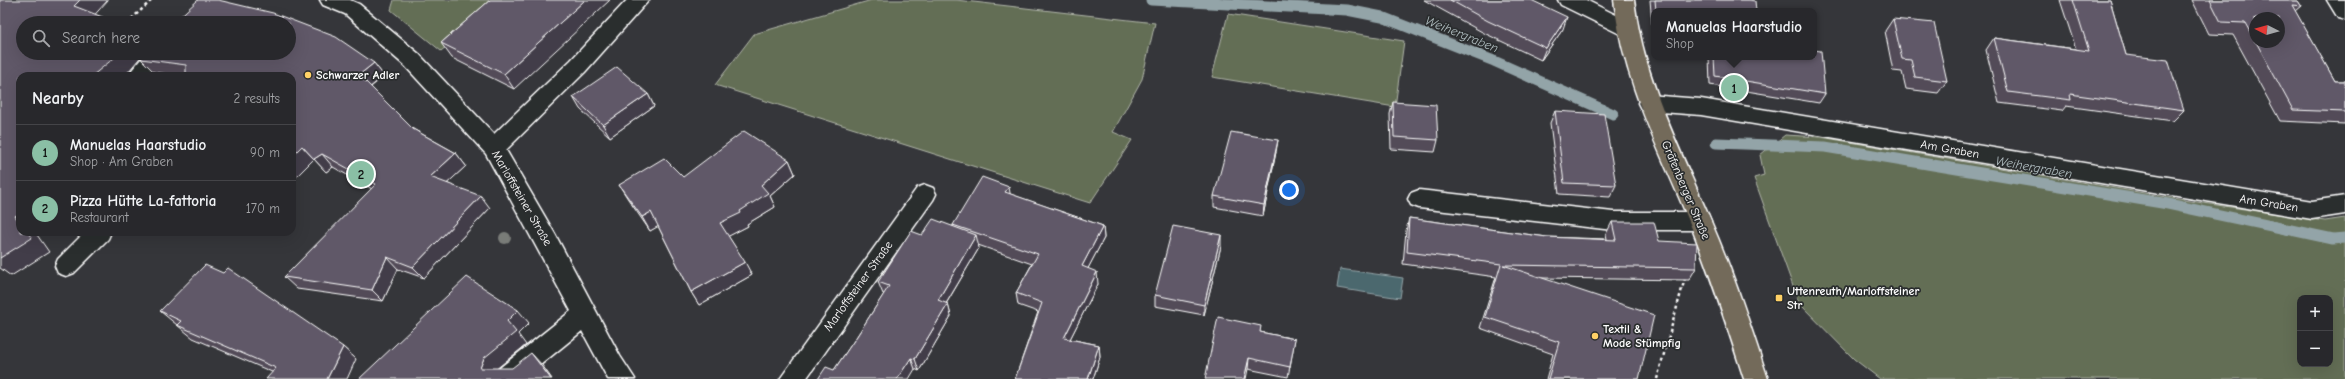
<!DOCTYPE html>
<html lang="en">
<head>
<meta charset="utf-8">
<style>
  body { margin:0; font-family:"Comic Neue",sans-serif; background:#343438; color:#f1f3f6 }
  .controls { position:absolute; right:12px; bottom:12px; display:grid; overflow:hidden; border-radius:8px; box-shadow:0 4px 16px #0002 }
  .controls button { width:36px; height:36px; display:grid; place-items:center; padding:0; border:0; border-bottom:1px solid #444448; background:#28282c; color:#f1f3f6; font:20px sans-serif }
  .compass { position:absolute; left:2249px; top:12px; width:36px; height:36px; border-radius:50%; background:#28282c; box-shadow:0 4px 16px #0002; rotate:276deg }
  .you { position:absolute; left:1289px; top:190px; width:14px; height:14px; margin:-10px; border:3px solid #fff; border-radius:50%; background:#1a73e8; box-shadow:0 0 0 6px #1a73e833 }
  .badge { display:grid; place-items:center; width:26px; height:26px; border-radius:50%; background:#8abfa5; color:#111; font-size:13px; font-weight:700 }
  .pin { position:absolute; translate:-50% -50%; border:2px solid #fff; box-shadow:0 1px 4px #0006 }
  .popup { position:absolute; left:1651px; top:8px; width:166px; height:52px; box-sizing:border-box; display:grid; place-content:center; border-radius:8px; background:#28282c; filter:drop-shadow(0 1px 3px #0005); font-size:13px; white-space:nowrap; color:#a5a6a9 }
  .popup b { font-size:15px; color:#f1f3f6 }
  .popup::after { content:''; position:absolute; left:50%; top:100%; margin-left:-8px; border:8px solid transparent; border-top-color:#28282c }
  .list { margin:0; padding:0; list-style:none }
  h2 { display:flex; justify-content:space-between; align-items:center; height:52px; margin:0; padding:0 16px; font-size:17px }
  h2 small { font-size:13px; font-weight:400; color:#a5a6a9 }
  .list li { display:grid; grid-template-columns:26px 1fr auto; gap:12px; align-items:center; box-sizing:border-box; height:56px; padding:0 16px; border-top:1px solid #444448 }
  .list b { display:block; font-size:15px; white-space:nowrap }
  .list p { margin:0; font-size:13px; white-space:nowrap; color:#a5a6a9 }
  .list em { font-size:13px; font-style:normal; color:#a5a6a9 }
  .icon { flex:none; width:22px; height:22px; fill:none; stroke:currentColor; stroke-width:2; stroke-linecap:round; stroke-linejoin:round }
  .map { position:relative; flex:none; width:2345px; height:379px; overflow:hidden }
  .search { position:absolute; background:#28282c; box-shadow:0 4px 16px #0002; left:16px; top:16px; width:280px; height:44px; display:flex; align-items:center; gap:10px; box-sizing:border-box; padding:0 14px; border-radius:22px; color:#a5a6a9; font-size:15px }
  .panel { position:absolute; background:#28282c; box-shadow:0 4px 16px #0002; left:16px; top:72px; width:280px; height:164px; border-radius:12px }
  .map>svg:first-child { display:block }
</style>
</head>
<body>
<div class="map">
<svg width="2345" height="379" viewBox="0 0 2345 379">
  <rect width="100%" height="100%" fill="#35363a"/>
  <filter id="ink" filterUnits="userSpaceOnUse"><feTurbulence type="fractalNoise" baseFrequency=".025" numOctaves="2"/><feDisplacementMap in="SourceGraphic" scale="8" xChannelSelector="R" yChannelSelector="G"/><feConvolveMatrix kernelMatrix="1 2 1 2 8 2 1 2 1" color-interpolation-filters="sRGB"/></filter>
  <g filter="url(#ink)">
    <path fill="#636e54" stroke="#b1b6aa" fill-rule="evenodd" d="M394,0H502L441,51L391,10Z
      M872,0H956L1155,23L1142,79L1113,132L1132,140L1090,203L715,85L754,34Z
      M1228,14L1404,41L1395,107L1212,77Z
      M1785,135L1821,137L2190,201L2325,221L2345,218V379H1880L1854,359L1799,303L1754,178L1764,175L1760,155ZM2300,298H2330V364H2300Z"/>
    <path fill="#4b686e" stroke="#93a4a8" d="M1340,269L1403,278L1400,298L1337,288Z"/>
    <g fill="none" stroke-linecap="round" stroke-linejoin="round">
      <path stroke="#93a4a8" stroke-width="11" d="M1151,0L1347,10L1382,17L1494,61L1613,114
        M1716,143L1825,147L2168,204L2333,239L2345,238"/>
      <defs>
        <path id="minor" d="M320,0H350L359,4L419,54L494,134L571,60L627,0H649L585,72L506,150L555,234L620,356L635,379H608L582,331L523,379H493L496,371L571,311L486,154L405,66L345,14L323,5Z
          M1558,0H1586L1632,23L1635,28L1632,33L1625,36L1618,33L1561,5Z
          M2327,0H2345V20L2338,18Z
          M146,53H168L149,76H127Z
          M1648,95L1701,99L2312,201L2345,196V214L2312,219L1701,115L1648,111L1641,109L1638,103L1641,97Z
          M925,185L933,188L936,194L933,200L806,379H780L917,188Z
          M1419,190L1613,212H1700L1708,214L1711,221L1708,228L1700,230H1613L1419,208L1411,205L1408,199L1411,193Z
          M85,232H111L108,239L74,273L66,276L58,273L55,266L58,259Z"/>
        <path id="major" d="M1614,0H1634C1644,81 1679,146 1710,219C1733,271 1750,325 1768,379H1744C1727,326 1710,273 1689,221C1658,146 1623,82 1614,0Z"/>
      </defs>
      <use href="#minor" stroke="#fff" stroke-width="3"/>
      <use href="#major" stroke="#fff" stroke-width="3"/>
      <path stroke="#fff" stroke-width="2.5" stroke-dasharray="3 3" stroke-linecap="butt" d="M127,23L152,0
        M1657,379L1685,278"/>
      <use href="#minor" fill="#2a2d2e" fill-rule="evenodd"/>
      <use href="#major" fill="#736b5a" fill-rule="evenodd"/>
    </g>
    <circle fill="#797c78" cx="505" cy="238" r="6"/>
    <path fill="#534c59" stroke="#fff" fill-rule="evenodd" d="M490,0L514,89L452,58L441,43Z
      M1424,0H1531L1563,29L1541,60L1484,33Z
      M1650,0H1749L1756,11H1654V36H1653Z
      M2060,0H2110L2126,55L2184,110L2173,121L2066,106L2062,111L1999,103L1986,50L1994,38L2076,49Z
      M2192,0H2297L2301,6L2295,11L2335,81H2345V124L2280,121L2233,35L2209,34ZM2255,18L2279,42H2255Z
      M1893,19L1947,81L1938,93L1906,89L1902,72L1893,71L1885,31Z
      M1709,57H1814L1825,94L1819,103L1710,85Z
      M141,59L374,63L384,76L371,87L413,129L456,153L466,166L447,183L490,208L424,278L398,269L383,301L297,289L284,277L372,189L333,167L326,172L314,159L292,181V76H183L154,72Z
      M648,94L654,106L610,137L580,109L573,97Z
      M1393,102L1438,140L1435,152L1391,149L1390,114Z
      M1555,111L1616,185L1610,197L1559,194L1550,123Z
      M1276,152L1263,216L1214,207V196Z
      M789,160L795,174L770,196L775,207L747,224L748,226L728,236L752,275L699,305L691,292L658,226L650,231L628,199L619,185L683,177Z
      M1010,194L1103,226L1104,238L1088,268L1098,284L1070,339L1099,345L1100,357L1093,379H1015L1038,312L1018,305L1016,293L1032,264L978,245L979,248L946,304H948L951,316L919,371L915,369L834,370L857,336L884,294H883L878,282L922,235L953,226V225Z
      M1409,218L1547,237L1607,239L1606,234L1612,222L1659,241L1696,268L1689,280L1542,278L1639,379H1546L1553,354L1480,328L1496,277L1403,264L1406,231Z
      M1221,246L1204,315L1155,306V295Z
      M160,311L343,347L356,359L272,372L193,338L177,325Z
      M1260,332L1295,339L1288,377L1248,369L1205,379Z"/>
    <path fill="#433e49" stroke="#fff" d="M80,0H108L89,21L74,6Z
      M585,0H610L514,89L504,74Z
      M1567,17L1563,29L1541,60L1546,48Z
      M117,53H144L128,72L124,76H92Z
      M374,63L384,76L369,88L359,75Z
      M648,94L654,106L610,137L603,125Z
      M1278,140L1276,152L1263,216L1264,205Z
      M302,146L314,159L292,181V156Z
      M456,153L466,166L440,190L430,177Z
      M322,154L333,167L326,172L314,159Z
      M789,160L795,174L770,196L775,207L747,224L748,226L727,237L720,223L740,211L761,185Z
      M1009,187L1011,199L1005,192Z
      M481,196L490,208L424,278L413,267Z
      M651,212L659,226L650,231L642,217Z
      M20,213V223L15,216Z
      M1103,226L1104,238L1083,278L1082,266Z
      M27,232H35L49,252L11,276L0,268V258Z
      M976,235L979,248L941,312L938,300Z
      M1221,235V246L1204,315V305Z
      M387,257L398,269L383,301L372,290Z
      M745,262L752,275L699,305L691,292Z
      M1097,272L1098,284L1065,349L1064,338Z
      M948,304L951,316L919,371L915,359Z
      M518,310L529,323L518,334L526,345L495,370L480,368L484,358L507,321Z
      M1099,345L1100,357L1093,379H1088Z
      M343,347L356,359L347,379H327Z
      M531,353L542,365L552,379H551Z
      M911,358L915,369L909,379H897Z
      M1249,358L1248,369L1246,379H1244Z"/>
    <path fill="#605868" stroke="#fff" d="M0,0H80L74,6L118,23H23V53H117L114,58L92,76H20V213L15,216L20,223V232H27L32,238L0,258Z
      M198,0H218L273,13L336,37L374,63L359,75L413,129L456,153L430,177L481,196L413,267L387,257L372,290L284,277L376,184L322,154L314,159L302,146L292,156V76H186V65L141,59L146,53H289V23H173Z
      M490,0H585L504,74L441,43Z
      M1450,0H1531L1567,17L1546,48L1488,21Z
      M1655,0H1749L1755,1L1756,11H1656Z
      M2073,0H2110L2126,55L2168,60L2184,110L2070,94L2071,100L2008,92L1994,38L2089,51Z
      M2210,0H2297L2301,6L2292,5L2335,81H2345V112L2293,110L2256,42H2279V18H2255V41L2245,23L2221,22Z
      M1893,19L1934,23L1947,81L1915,77L1911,60L1902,59Z
      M1814,50L1821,51L1825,94L1715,76L1714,57H1814Z
      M617,67L648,94L603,125L573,97Z
      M1393,102L1436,105L1438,140L1394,137Z
      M1555,111L1604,114L1616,185L1564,183Z
      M744,131L789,160L761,185L768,193L740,211L741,213L720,223L745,262L691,292L651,212L642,217L619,185L664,158L683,177Z
      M1231,132L1278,140L1264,205L1214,196Z
      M982,177L1009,187L1005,192L1103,226L1082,266L1097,272L1064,338L1099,345L1088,379H1015L1042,303L1016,293L1038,254L953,225Z
      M1409,218L1547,237L1616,240L1612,222H1654L1659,241L1697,243L1696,268L1503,265L1654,315L1639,379H1548L1559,342L1485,317L1501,264L1407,252Z
      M933,219L976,235L938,300L948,304L915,359L911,358L897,379H818L826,367L834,370L857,336L889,286L878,282L911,231L922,235Z
      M1173,226L1221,235L1204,305L1155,295Z
      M205,265L223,273L228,268L343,347L327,379H266L276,368L177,325L181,321L160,311Z
      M467,277L518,310L507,321L516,332L484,358L480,368H512L531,353L551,379H359Z
      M1218,317L1261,326L1260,332L1295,339L1290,367L1249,358L1244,379H1205Z"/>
  </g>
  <g fill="#ffd166" stroke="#2a2d2e" stroke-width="1.5">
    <circle cx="308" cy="75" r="4"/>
    <rect x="1775" y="294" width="8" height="8" rx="2"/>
    <circle cx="1595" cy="336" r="4"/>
  </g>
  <g text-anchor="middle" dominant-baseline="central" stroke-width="3.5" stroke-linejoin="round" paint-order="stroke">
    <g font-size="12" font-weight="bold" fill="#fff" stroke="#2a2d2e" text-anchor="start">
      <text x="316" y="75">Schwarzer Adler</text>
      <text x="1787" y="291">Uttenreuth/Marloffsteiner<tspan x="1787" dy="14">Str</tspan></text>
      <text x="1603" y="329">Textil &amp;<tspan x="1603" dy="14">Mode Stümpfig</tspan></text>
    </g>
    <g font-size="12" fill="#fff" stroke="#2a2d2e">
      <text transform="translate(1950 149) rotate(10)">Am Graben</text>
      <text transform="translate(1686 190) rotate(67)">Gräfenberger Straße</text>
      <text transform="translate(522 198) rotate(60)">Marloffsteiner Straße</text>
      <text transform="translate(2269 203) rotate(9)">Am Graben</text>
      <text transform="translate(858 286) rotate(-54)">Marloffsteiner Straße</text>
    </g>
    <g font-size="13" font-style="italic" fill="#aebbbe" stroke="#2a2d2e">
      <text transform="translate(1462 34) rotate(22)">Weihergraben</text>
      <text transform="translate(2034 167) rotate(10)">Weihergraben</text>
    </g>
  </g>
</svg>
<div class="controls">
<button>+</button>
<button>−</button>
</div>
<svg class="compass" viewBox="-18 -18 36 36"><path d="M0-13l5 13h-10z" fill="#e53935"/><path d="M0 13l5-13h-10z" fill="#a5a6a9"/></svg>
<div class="you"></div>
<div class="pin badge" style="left:1734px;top:88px">1</div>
<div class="popup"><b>Manuelas Haarstudio</b>Shop</div>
<div class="pin badge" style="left:361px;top:174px">2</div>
<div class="search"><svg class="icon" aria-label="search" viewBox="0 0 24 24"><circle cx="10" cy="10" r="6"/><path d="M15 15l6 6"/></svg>Search here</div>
<section class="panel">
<h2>Nearby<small>2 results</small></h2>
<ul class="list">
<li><span class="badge">1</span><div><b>Manuelas Haarstudio</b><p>Shop · Am Graben</p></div><em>90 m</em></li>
<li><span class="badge">2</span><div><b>Pizza Hütte La-fattoria</b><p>Restaurant</p></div><em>170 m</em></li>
</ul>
</section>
</div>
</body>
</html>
